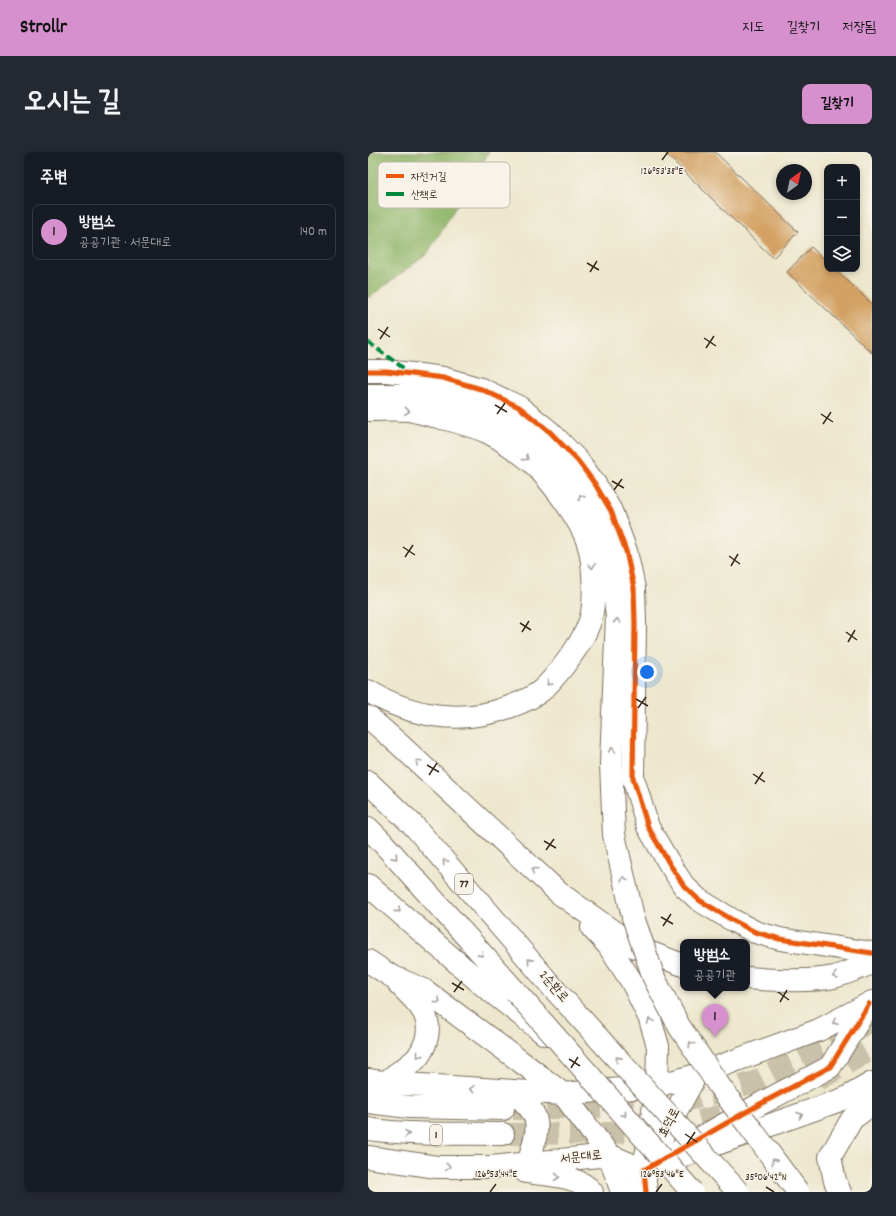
<!DOCTYPE html>
<html lang="ko">
<head>
<meta charset="utf-8">
<style>
  body { margin:0; font-family:Dekko,"Poor Story",sans-serif; background:#242831; color:#f1f3f6 }
  .controls { position:absolute; right:12px; top:12px; display:grid; overflow:hidden; border-radius:8px; box-shadow:0 2px 6px #0003 }
  .controls button { width:36px; height:36px; display:grid; place-items:center; padding:0; border:0; border-bottom:1px solid #363941; background:#171b24; color:#f1f3f6; font:20px sans-serif }
  .compass { position:absolute; left:408px; top:12px; width:36px; height:36px; border-radius:50%; background:#171b24; box-shadow:0 2px 6px #0003; rotate:33deg }
  .you { position:absolute; left:279px; top:520px; width:14px; height:14px; margin:-10px; border:3px solid #fff; border-radius:50%; background:#1a73e8; box-shadow:0 0 0 6px #1a73e833 }
  .badge { display:grid; place-items:center; width:26px; height:26px; border-radius:50%; background:#d690ce; color:#111; font-size:13px; font-weight:700 }
  .pin { position:absolute; translate:-50% -33px; filter:drop-shadow(0 1px 2px #0008) }
  .pin::after { content:''; position:absolute; top:21px; width:14px; height:12px; background:inherit; clip-path:polygon(0 0,100% 0,50% 100%) }
  .popup { position:absolute; left:312px; top:787px; width:70px; height:52px; box-sizing:border-box; display:grid; place-content:center; border-radius:8px; background:#171b24; filter:drop-shadow(0 1px 3px #0005); font-size:13px; white-space:nowrap; color:#9ea1a6 }
  .popup b { font-size:15px; color:#f1f3f6 }
  .popup::after { content:''; position:absolute; left:50%; top:100%; margin-left:-8px; border:8px solid transparent; border-top-color:#171b24 }
  .list { margin:0; padding:0; list-style:none }
  h2 { display:flex; justify-content:space-between; align-items:center; height:52px; margin:0; padding:0 16px; font-size:17px }
  h2 small { font-size:13px; font-weight:400; color:#9ea1a6 }
  .list li { display:grid; grid-template-columns:26px 1fr auto; gap:12px; align-items:center; box-sizing:border-box; height:56px; margin:0 8px 8px; padding:0 8px; border:1px solid #363941; border-radius:8px }
  .list b { display:block; font-size:15px; white-space:nowrap }
  .list p { margin:0; font-size:13px; white-space:nowrap; color:#9ea1a6 }
  .list em { font-size:13px; font-style:normal; color:#9ea1a6 }
  .icon { flex:none; width:22px; height:22px; fill:none; stroke:currentColor; stroke-width:2; stroke-linecap:round; stroke-linejoin:round }
  .map { position:relative; flex:none; width:504px; height:1040px; overflow:hidden; border-radius:8px }
  header { display:flex; align-items:center; gap:24px; box-sizing:border-box; height:56px; padding:0 20px; background:#d690ce; color:#111 }
  header strong { font-size:19px }
  nav { display:flex; gap:22px; margin-inline-start:auto; font-size:14px }
  .intro { display:flex; align-items:center; justify-content:space-between; box-sizing:border-box; height:96px; padding:0 24px }
  h1 { margin:0; font-size:28px }
  .button { padding:10px 18px; border-radius:8px; background:#d690ce; color:#111; font-size:14px; font-weight:700 }
  main { display:flex; gap:24px; padding:0 24px }
  aside { flex:1; background:#171b24; border-radius:8px; box-shadow:0 2px 6px #0003 }
  .map>svg:first-child { display:block }
</style>
</head>
<body>
<header>
<strong>Strollr</strong>
<nav><a>지도</a><a>길찾기</a><a>저장됨</a></nav>
</header>
<div class="intro"><h1>오시는 길</h1><a class="button">길찾기</a></div>
<main>
<aside>
<h2>주변<small></small></h2>
<ul class="list">
<li><span class="badge">1</span><div><b>방범소</b><p>공공기관 · 서문대로</p></div><em>140 m</em></li>
</ul>
</aside>
<div class="map">
<svg width="504" height="1040" viewBox="0 0 504 1040">
  <rect width="100%" height="100%" fill="#f7f3e8"/>
  <filter id="ink" filterUnits="userSpaceOnUse"><feTurbulence type="fractalNoise" baseFrequency=".025" numOctaves="2"/><feDisplacementMap in="SourceGraphic" scale="8" xChannelSelector="R" yChannelSelector="G"/><feConvolveMatrix kernelMatrix="1 2 1 2 8 2 1 2 1" color-interpolation-filters="sRGB"/></filter>
  <filter id="wash" filterUnits="userSpaceOnUse"><feTurbulence type="fractalNoise" baseFrequency=".012" numOctaves="4" result="noise"/><feDisplacementMap in="SourceGraphic" scale="16" xChannelSelector="R" yChannelSelector="G"/><feGaussianBlur stdDeviation="0.9" result="paint"/><feColorMatrix in="noise" values="0 0 0 0 0 0 0 0 0 0 0 0 0 0 0 0 0 1.4 0 .05"/><feComposite in="paint" operator="in"/></filter>
  <g filter="url(#wash)">
    <rect width="100%" height="100%" fill="#ede7cd"/>
    <path fill="#92b76c" stroke="#667045" d="M0,0H121L59,102L0,146Z"/>
    <g id="blocks">
      <path fill="#d3a164" d="M296,0H347L430,80L405,106Z
        M443,95L459,110V117H467L504,152V201L419,120Z"/>
    </g>
  </g>
  <g filter="url(#ink)">
    <use href="#blocks" fill-opacity="0" stroke="#796c5b" stroke-width="1"/>
    <g fill="none" stroke-linecap="round" stroke-linejoin="round">
      <path stroke="#c9c1aa" stroke-width="22" stroke-dasharray="22 11" stroke-linecap="butt" d="M450,928L504,897
        M145,957L302,953L387,930L504,869
        M135,982L245,981L306,976L376,957"/>
      <defs>
        <path id="minor" d="M0,219H18L44,222L75,226L113,237L151,255L182,280L210,309L227,332L243,359L258,399L266,436L267,472L265,626L280,675L301,711L316,734L331,748L366,769L387,780L412,787L504,801
          M278,1040L276,1018L394,951L462,915L501,852"/>
        <path id="major" d="M0,928L21,931L195,942L289,934L328,923L451,878L504,850
          M143,939C178,965 170,975 160,1012
          M0,950L41,955L135,957
          M0,977C45,984 90,981 135,982
          M278,1004L289,934
          M0,1005L69,1015H123L241,1003L276,1018L478,946L504,931
          M158,1020C177,1023 211,1023 224,1040
          M263,1040L276,1018L328,923"/>
        <path id="highway" d="M0,243H53L83,249L123,264L144,275L166,291L186,309L212,343L232,382L242,413L249,463L243,612L246,683L265,765
          M0,258C13,258 27,257 41,258C48,259 55,262 62,263C82,268 101,272 119,280C132,286 158,304 168,314C186,333 212,367 220,391C226,410 228,450 222,469C217,484 207,499 197,512C190,521 183,530 174,538C165,546 152,551 141,555C94,573 43,565 0,539
          M0,565L31,592L191,741L267,795L315,813
          M0,630L47,675L187,838
          M0,676L14,690L147,839
          M0,733L115,833L177,882
          M224,776L240,793L264,830L282,867L290,894L289,934
          M0,809L23,824L56,838L160,915L195,942L241,1003L254,1040
          M379,826C403,828 443,830 466,825C479,821 492,816 504,811
          M17,931C26,923 38,916 47,908C53,902 55,897 58,889C66,862 48,850 31,832
          M472,1040L467,1029L462,1005L484,967L504,952"/>
      </defs>
      <use href="#minor" stroke="#796c5b" stroke-width="24"/>
      <use href="#major" stroke="#796c5b" stroke-width="24"/>
      <use href="#highway" stroke="#796c5b" stroke-width="24"/>
      <use href="#minor" stroke="#fff" stroke-width="22"/>
      <use href="#major" stroke="#fff" stroke-width="22"/>
      <use href="#highway" stroke="#fff" stroke-width="22"/>
      <defs>
        <path id="highway-bridge" d="M265,765L286,826L311,874L352,935L430,1040
          M187,838L370,1040
          M147,839L324,1040"/>
      </defs>
      <use href="#highway-bridge" stroke="#796c5b" stroke-width="24" stroke-linecap="butt"/>
      <use href="#highway-bridge" stroke="#fff" stroke-width="22"/>
      <path stroke="#00873e" stroke-width="4" stroke-dasharray="8 4" stroke-linecap="butt" d="M0,190L42,221"/>
      <defs>
        <path id="cycleway" d="M0,219H18L44,222L75,226L113,237L151,255L182,280L210,309L227,332L243,359L258,399L266,436L267,472L265,626L280,675L301,711L316,734L331,748L366,769L387,780L412,787L504,801
          M278,1040L276,1018L394,951L462,915L501,852"/>
      </defs>
      <use href="#cycleway" stroke="#f7f3e8" stroke-width="8"/>
      <use href="#cycleway" stroke="#e8590c" stroke-width="5"/>
    </g>
    <defs><path id="oneway-chevron" d="M-2-3.5L2.5 0L-2 3.5" fill="none" stroke-width="1.6" stroke-linecap="round" stroke-linejoin="round"/></defs>
    <g stroke="#a79f9a">
      <use href="#oneway-chevron" transform="translate(39 259) rotate(5)"/>
      <use href="#oneway-chevron" transform="translate(158 306) rotate(37)"/>
      <use href="#oneway-chevron" transform="translate(213 345) rotate(-121)"/>
      <use href="#oneway-chevron" transform="translate(224 414) rotate(82)"/>
      <use href="#oneway-chevron" transform="translate(249 469) rotate(-88)"/>
      <use href="#oneway-chevron" transform="translate(181 531) rotate(134)"/>
      <use href="#oneway-chevron" transform="translate(244 598) rotate(-88)"/>
      <use href="#oneway-chevron" transform="translate(50 610) rotate(-137)"/>
      <use href="#oneway-chevron" transform="translate(27 705) rotate(48)"/>
      <use href="#oneway-chevron" transform="translate(77 710) rotate(-131)"/>
      <use href="#oneway-chevron" transform="translate(166 718) rotate(-137)"/>
      <use href="#oneway-chevron" transform="translate(256 727) rotate(-103)"/>
      <use href="#oneway-chevron" transform="translate(30 758) rotate(41)"/>
      <use href="#oneway-chevron" transform="translate(113 802) rotate(48)"/>
      <use href="#oneway-chevron" transform="translate(162 809) rotate(-131)"/>
      <use href="#oneway-chevron" transform="translate(467 824) rotate(166)"/>
      <use href="#oneway-chevron" transform="translate(70 849) rotate(36)"/>
      <use href="#oneway-chevron" transform="translate(282 869) rotate(-111)"/>
      <use href="#oneway-chevron" transform="translate(467 870) rotate(153)"/>
      <use href="#oneway-chevron" transform="translate(323 892) rotate(-124)"/>
      <use href="#oneway-chevron" transform="translate(51 903) rotate(128)"/>
      <use href="#oneway-chevron" transform="translate(250 907) rotate(-132)"/>
      <use href="#oneway-chevron" transform="translate(104 937) rotate(-176)"/>
      <use href="#oneway-chevron" transform="translate(256 962) rotate(49)"/>
      <use href="#oneway-chevron" transform="translate(432 963) rotate(-20)"/>
      <use href="#oneway-chevron" transform="translate(39 982) rotate(2)"/>
      <use href="#oneway-chevron" transform="translate(406 1009) rotate(-126)"/>
      <use href="#oneway-chevron" transform="translate(80 1015) rotate(2)"/>
      <use href="#oneway-chevron" transform="translate(189 1025) rotate(8)"/>
    </g>
  </g>
  <path fill="none" stroke="#3b2a1e" stroke-width="1.5" d="M294,8L300,0M219,111L231,118M222,120L229,109M10,177L22,185M336,186L348,194M12,187L20,175M338,196L346,184M127,253L139,260M129,262L137,251M453,262L465,270M455,272L463,260M244,329L256,336M246,338L254,327M35,395L47,403M361,404L372,412M37,405L45,393M363,414L370,402M152,471L163,478M154,480L161,469M478,480L489,488M480,490L487,478M268,547L280,554M270,556L278,545M59,613L71,620M385,622L397,630M61,623L69,611M387,632L395,620M176,689L188,696M178,698L186,687M293,765L305,772M295,774L303,762M84,831L96,838M86,840L94,829M410,840L421,848M412,850L419,838M201,907L212,914M203,916L210,905M317,982L329,990M319,992L327,980M398,1035L406,1040M122,1040L128,1032M288,1040L294,1032"/>
  <g text-anchor="middle" dominant-baseline="central" stroke-width="3" stroke-linejoin="round" paint-order="stroke">
    <g fill="#f7f3e8" stroke="#73665b" stroke-width="1">
      <rect x="87" y="722" width="18" height="20" rx="3"/>
      <rect x="62" y="973" width="12" height="20" rx="3"/>
    </g>
    <g font-size="12" font-weight="bold" fill="#3b2a1e">
      <text x="96" y="732">77</text>
      <text x="68" y="983">1</text>
    </g>
    <g font-size="13" fill="#3b2a1e" stroke="#f7f3e8">
      <text transform="translate(185 835) rotate(49)">2순환로</text>
      <text transform="translate(302 971) rotate(-62)">효덕로</text>
      <text transform="translate(213 1006) rotate(-6)">서문대로</text>
    </g>
  </g>
  <rect x="10" y="10" width="132" height="46" rx="6" fill="#f7f3e8" stroke="#bfb7ab" stroke-width="1"/>
  <rect x="18" y="22" width="18" height="4" fill="#e8590c"/>
  <rect x="18" y="40" width="18" height="4" fill="#00873e"/>
  <g font-size="11" fill="#3b2a1e">
    <text x="43" y="28">자전거길</text>
    <text x="43" y="46">산책로</text>
  </g>
  <g font-size="10" text-anchor="middle" fill="#3b2a1e" stroke="#f7f3e8" stroke-width="3" stroke-linejoin="round" paint-order="stroke">
    <text x="294" y="22">126°53'38"E</text>
    <text x="128" y="1025">126°53'44"E</text>
    <text x="294" y="1025">126°53'46"E</text>
    <text x="398" y="1028">35°06'42"N</text>
  </g>
</svg>
<div class="controls">
<button>+</button>
<button>−</button>
<button><svg class="icon" aria-label="layers" viewBox="0 0 24 24"><path d="M12 4l9 5-9 5-9-5zM3 14l9 5 9-5"/></svg></button>
</div>
<svg class="compass" viewBox="-18 -18 36 36"><path d="M0-13l5 13h-10z" fill="#e53935"/><path d="M0 13l5-13h-10z" fill="#9ea1a6"/></svg>
<div class="you"></div>
<div class="pin badge" style="left:347px;top:885px">1</div>
<div class="popup"><b>방범소</b>공공기관</div>
</div>
</main>
</body>
</html>
